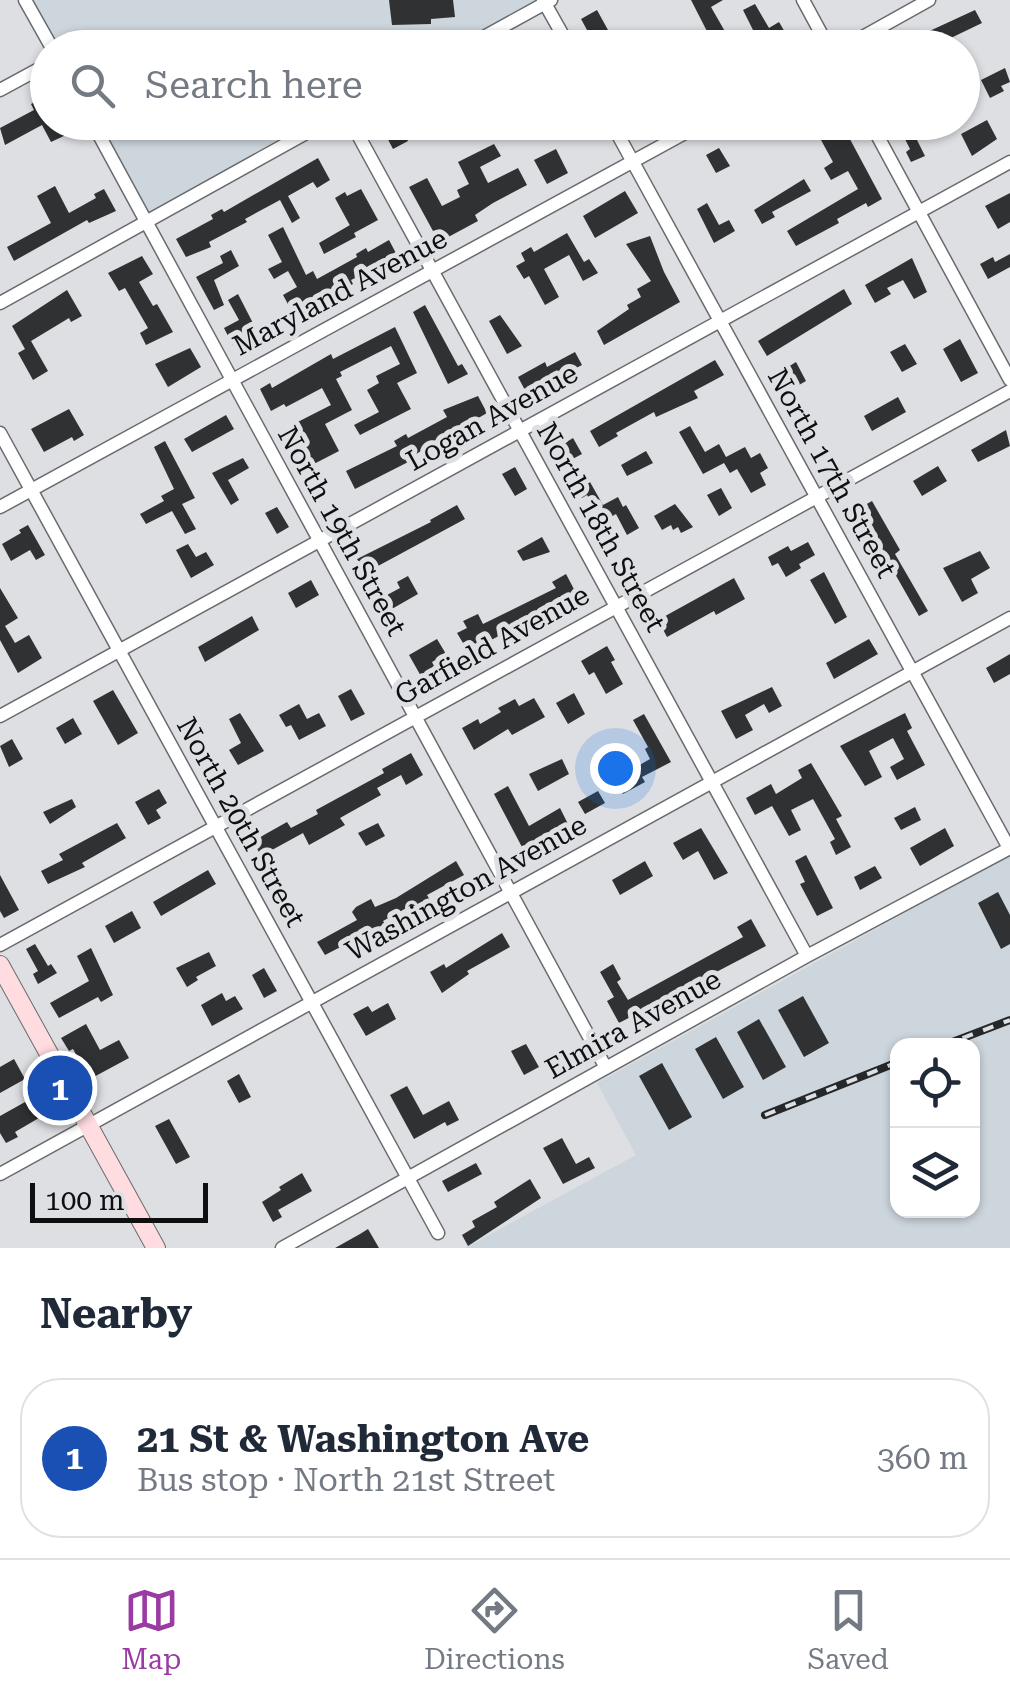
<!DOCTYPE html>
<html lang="en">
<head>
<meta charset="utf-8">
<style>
  body { margin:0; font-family:"Roboto Serif",serif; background:#f6f6f7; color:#1f2937 }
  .controls { position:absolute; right:30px; bottom:30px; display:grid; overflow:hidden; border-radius:20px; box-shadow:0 2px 8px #0004 }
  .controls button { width:90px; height:90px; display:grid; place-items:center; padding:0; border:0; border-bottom:2px solid #e0e1e3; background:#fff; color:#1f2937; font:50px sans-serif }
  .scale { position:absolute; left:30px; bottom:25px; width:178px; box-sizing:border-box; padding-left:10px; border:5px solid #0e0f10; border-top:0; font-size:28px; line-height:35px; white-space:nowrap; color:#0e0f10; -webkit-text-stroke:8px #dddfe2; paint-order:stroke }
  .you { position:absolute; left:615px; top:768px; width:35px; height:35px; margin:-25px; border:8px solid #fff; border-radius:50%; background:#1a73e8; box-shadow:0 0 0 15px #1a73e833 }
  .badge { display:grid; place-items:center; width:65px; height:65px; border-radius:50%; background:#9a3ba4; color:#fff; font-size:32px; font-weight:700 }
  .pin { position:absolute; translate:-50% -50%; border:5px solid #fff; box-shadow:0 2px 10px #0006 }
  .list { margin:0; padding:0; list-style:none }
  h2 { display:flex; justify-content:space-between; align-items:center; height:130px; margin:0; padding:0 40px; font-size:42px }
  h2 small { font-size:32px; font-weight:400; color:#747a83 }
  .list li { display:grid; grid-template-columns:65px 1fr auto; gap:30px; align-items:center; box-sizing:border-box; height:160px; margin:0 20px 20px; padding:0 20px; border:2px solid #e0e1e3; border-radius:40px }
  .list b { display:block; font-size:38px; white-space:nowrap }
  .list p { margin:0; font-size:32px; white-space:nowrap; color:#747a83 }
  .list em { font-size:32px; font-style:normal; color:#747a83 }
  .icon { flex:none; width:55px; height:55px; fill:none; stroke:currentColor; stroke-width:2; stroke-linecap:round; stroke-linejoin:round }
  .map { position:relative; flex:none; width:1010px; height:1248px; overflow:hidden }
  .search { position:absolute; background:#fff; box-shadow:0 2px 8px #0004; left:30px; right:30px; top:30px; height:110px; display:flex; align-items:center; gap:25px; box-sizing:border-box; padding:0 35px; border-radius:55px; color:#747a83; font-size:38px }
  .sheet { height:310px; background:#fff }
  nav { display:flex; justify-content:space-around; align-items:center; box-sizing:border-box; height:140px; border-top:2px solid #e0e1e3; background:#fff; font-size:28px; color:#747a83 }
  nav a { display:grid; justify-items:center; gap:5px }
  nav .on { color:#9a3ba4 }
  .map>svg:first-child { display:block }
</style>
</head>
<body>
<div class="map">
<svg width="1010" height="1248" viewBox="0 0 1010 1248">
  <rect width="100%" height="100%" fill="#dddfe2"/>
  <path fill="#cdd5dd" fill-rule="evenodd" d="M25,0H543L464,47L52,48Z
    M92,123H326L145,223Z
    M1010,855V1248H465L636,1155L597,1083ZM898,1046H972V1210H898Z"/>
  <path fill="#2f3133" d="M389,0H453L455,17L431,19V24L392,25Z
    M691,0H723L711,7L727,35L713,43Z
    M755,4L769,28L779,22L789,39L773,48H744L758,40L743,10Z
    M597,10L608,30L592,39L581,19Z
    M975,10L982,23L930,48L923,34Z
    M1005,68L1010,82L1001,86L1004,91L990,98L981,80Z
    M48,95L46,122H60L66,135L51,142L42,125L5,145L0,128L34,110L31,104Z
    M987,120L997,139L972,156L961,134Z
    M388,122H421L403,132L408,141L393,149L381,126Z
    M844,128L882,199L868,207L866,203L837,219L839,223L796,246L787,231L858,189L848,171L831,180L824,168L833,162L821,140Z
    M913,132L925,156L911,162L906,152L910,149L904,137Z
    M494,144L501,156L480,167L488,183L518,168L527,185L493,203L475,215L478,221L439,242L409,187L427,178L442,206L460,197L457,190L469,184L458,162Z
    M719,148L730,166L716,173L706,155Z
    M556,149L568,173L547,184L534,160Z
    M318,158L330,180L317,188L313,182L288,196L300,218L292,223L280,200L245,219L247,222L209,242L211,247L186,257L176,239L213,219L211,215L222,209L224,212Z
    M804,179L811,191L772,212L775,217L762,224L754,210Z
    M55,186L69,213L96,198L94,194L104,189L116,211L89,223L87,220L14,261L7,247L51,223L37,196Z
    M361,189L378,220L354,233L335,198L345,192L347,196Z
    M625,191L638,213L595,238L583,216Z
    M1010,193V222L998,229L985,206Z
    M707,203L719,225L729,220L735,231L714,243L697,209Z
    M350,225L356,237L324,254L319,243Z
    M283,227L306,275L313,271L317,279L357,257L356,254L366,248L368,252L389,240L398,257L351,280L353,284L340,291L339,288L294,315L283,295L297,287L288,271L274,279L268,269L282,262L268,235Z
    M567,233L584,262L589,259L598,273L583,281L569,255L544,269L559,297L545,305L529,276L524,279L516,266L525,261L521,253L531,247L534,252Z
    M650,236L664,272L680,302L604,345L597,331L629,309L627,305L641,297L637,289L651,281L626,244Z
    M231,250L239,266L214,280L224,305L214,310L196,277L223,263L220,256Z
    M1010,254V267L988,279L980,264L993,257L995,262Z
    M142,256L153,274L139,282L153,306L157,304L173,332L146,345L140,333L148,328L125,288L119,291L108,273Z
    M912,258L927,292L914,299L903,280L887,288L891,294L875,303L865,285Z
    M844,289L852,304L767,356L758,341Z
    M67,290L82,316L71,322L69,318L31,341L48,371L33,380L18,353L25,349L12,326Z
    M238,294L258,333L233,346L224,328L239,320L228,300Z
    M425,305L458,366L462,364L468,374L448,384L413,312Z
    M500,315L522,346L507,354L489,321Z
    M395,327L417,373L397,383L411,409L360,435L354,425L379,412L367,390L379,383L376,376L400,364L391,346L340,372L342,376L336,379L352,410L325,424L339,451L308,467L295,442L290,444L282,430L331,405L322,388L286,407L284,404L271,411L260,389L270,383L272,388L331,354L333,359Z
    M960,339L978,373L961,382L943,349Z
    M905,344L917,364L902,372L890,352Z
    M190,348L201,367L168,387L155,364Z
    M575,352L582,365L527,394L518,377L545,362L547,367Z
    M715,360L724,375L694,391L698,398L656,417L654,412L616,433L618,436L599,447L590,431Z
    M796,362L806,381L790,390L780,372Z
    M478,396L487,413L416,454L418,457L355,489L346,471L397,446L394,441L406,434L408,438L447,417L443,410Z
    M898,397L906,412L872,431L864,416Z
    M69,409L84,435L74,441L72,437L44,452L31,429Z
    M226,415L234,429L192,452L184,439Z
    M690,426L705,452L719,444L726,457L745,447L751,458L760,453L768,468L760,473L766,485L751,493L737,469L730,473L724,463L703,474L679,432Z
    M1006,430L1010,446L978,462L971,450Z
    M573,438L582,454L563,464L555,449Z
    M165,441L195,498L182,504L196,529L185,534L172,511L146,524L140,514L164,501L161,496L174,489L154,447Z
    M646,451L653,463L627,476L621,465Z
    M243,458L249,468L228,480L239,500L231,505L212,473Z
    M938,466L947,481L922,496L913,481Z
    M515,467L527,489L515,496L502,474Z
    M590,482L603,505L618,497L623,507L626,505L639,528L627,535L616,514L602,522L587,495L582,498L577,489Z
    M721,488L732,508L719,516L707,495Z
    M872,501L900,550L895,554L928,611L919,616L858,509Z
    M675,504L693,527L681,533L678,527L673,530L671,525L662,530L654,516Z
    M457,505L465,519L365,573L357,559L431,522L430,520Z
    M277,507L289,527L277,534L265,513Z
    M28,525L45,555L36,560L30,550L11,561L2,544L21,533L19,530Z
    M542,537L550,552L523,561L517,551Z
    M808,542L815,555L799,564L801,568L786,577L778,563L772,566L768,557L788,546L791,551Z
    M188,544L196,557L206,552L214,565L191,578L176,550Z
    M980,551L990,568L971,579L978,593L962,602L943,568Z
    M824,572L847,617L835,624L810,580Z
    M566,574L576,593L561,602L566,612L555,618L550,609L478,647L475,643L466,648L457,633L467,628L463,621L478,614L483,624L556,588L552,582Z
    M408,576L418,594L383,614L376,601L400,588L397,582Z
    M734,578L745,599L716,615L714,611L667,637L658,620Z
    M311,580L319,595L296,608L288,593Z
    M0,588L18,618L5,626L15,643L29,635L42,658L18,673L0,640Z
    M252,616L259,630L205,662L198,647Z
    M437,639L446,654L432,662L436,670L422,678L409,655Z
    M869,639L878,654L834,679L826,663Z
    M607,646L615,660L611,662L623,684L606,694L594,672L589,675L581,661Z
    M1010,654V674L994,683L986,668Z
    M772,687L782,706L769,713L764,704L745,715L753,730L736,739L721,711Z
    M351,689L365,714L351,721L338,696Z
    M113,690L138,733L118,745L93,701Z
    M574,693L585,714L568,724L556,703Z
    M534,698L545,717L512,735L508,729L474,750L462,728L478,719L480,724L501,712L498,708L515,699L519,706Z
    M299,704L307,719L319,713L326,726L299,740L291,725L286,727L279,715Z
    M240,713L264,751L238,765L229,750L241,743L229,719Z
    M905,713L912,728L907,731L925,765L897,780L890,767L904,759L893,738L869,751L882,777L865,786L840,746Z
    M644,714L671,762L642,777L645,782L623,794L615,779L650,759L645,749L648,747L633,720Z
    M73,718L82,734L65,744L56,728Z
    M12,739L23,759L9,767L0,746Z
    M411,753L423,775L406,785L401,775L377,788L381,795L340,818L345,825L309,845L303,833L261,856L253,841L287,822L291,828L318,814L316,810L384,773L382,769Z
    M562,759L569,774L538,791L529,774Z
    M811,763L842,816L836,819L851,847L836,855L830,842L835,839L813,799L791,810L801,830L789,836L772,806L755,815L746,798L771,784L776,794L802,778L798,770Z
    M508,786L529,826L560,808L568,824L523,849L494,794Z
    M159,789L167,803L156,810L161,818L148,825L135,802Z
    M598,791L605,803L585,814L578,802Z
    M72,799L76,807L50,824L43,812Z
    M915,807L921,820L901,830L894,818Z
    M117,823L126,838L82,863L85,867L48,884L41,871L63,860L59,854Z
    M378,823L385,836L366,846L358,833Z
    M701,828L728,873L714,880L698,851L683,860L673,843Z
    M945,828L954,846L920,866L910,848Z
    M806,855L833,908L817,916L800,884L805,882L795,861Z
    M456,861L464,875L427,895L430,900L412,910L410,906L383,921L385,924L325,955L317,942L357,920L352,912L356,907L371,899L375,907L396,898Z
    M645,861L653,876L620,895L612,880Z
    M875,866L882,878L860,890L854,877Z
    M208,870L216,884L161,916L153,902Z
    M0,875L19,910L4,918L0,911Z
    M998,892L1010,915V944L1001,949L978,903Z
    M132,911L141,928L114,943L105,926Z
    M751,919L766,946L619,1023L607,1001L614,997L600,972L613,964L621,979L617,982L628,1000L743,937L737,927Z
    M502,933L510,947L467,971L469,974L442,993L430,972L444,964L446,968Z
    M35,944L48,966L51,964L57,973L38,984L33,974L38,971L26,949Z
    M91,948L113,995L101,1002L98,997L59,1018L50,1003L89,981L77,956Z
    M209,952L216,966L196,977L198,980L187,987L176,968Z
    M264,968L277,991L264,998L252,975Z
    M222,993L226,1001L235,996L243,1009L212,1026L201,1005Z
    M803,996L829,1043L804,1057L778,1010Z
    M388,1003L396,1019L366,1036L353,1014L368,1006L372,1012Z
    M759,1019L786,1067L763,1080L737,1032Z
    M86,1024L100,1050L119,1040L129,1058L90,1079L73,1049L69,1051L61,1038Z
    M716,1037L744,1087L723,1099L695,1049Z
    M526,1044L539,1067L524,1075L511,1051Z
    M14,1059L25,1079L0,1093V1067Z
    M662,1063L692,1117L669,1130L639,1076Z
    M239,1074L251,1097L239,1103L227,1081Z
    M407,1086L423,1115L449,1101L459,1120L447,1126L445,1122L414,1139L390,1095Z
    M34,1097L44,1115L15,1132L18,1137L6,1143L0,1133V1116Z
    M169,1119L190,1157L176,1164L155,1126Z
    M562,1138L576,1164L589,1157L595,1168L563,1184L543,1148Z
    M476,1163L482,1174L448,1192L442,1181Z
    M302,1173L312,1191L278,1210L282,1217L273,1222L262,1202L281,1190L279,1187Z
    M530,1179L541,1198L468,1246L462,1235L475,1227L472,1221L497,1207L494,1202Z
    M368,1229L379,1248H335L360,1234Z"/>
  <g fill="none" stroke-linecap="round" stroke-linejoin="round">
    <defs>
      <path id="street" d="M25,0L52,48
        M543,0L570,48
        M803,0L829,48
        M464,48L551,0
        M843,48L929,0
        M0,90L48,64
        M92,122L606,1068
        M351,122L807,956
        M611,122L1009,848
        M870,122L1010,380
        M0,303L326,122
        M0,433L438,1233
        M0,507L705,122
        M0,716L1010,162
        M0,945L1010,391
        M0,1174L1010,618
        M282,1248L807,956L1010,848"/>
      <path id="secondary" d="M0,965L156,1248"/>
    </defs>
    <use href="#street" stroke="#696b6e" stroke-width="15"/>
    <use href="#secondary" stroke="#696b6e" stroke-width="20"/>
    <use href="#street" stroke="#fff" stroke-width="12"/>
    <use href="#secondary" stroke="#ffdcdf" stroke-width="18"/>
    <defs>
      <path id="rail" d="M942,1046L1010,1020
        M765,1115L898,1062"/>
    </defs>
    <use href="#rail" stroke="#262728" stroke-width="8"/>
    <use href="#rail" stroke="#dddfe2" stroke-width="4" stroke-dasharray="11" stroke-linecap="butt"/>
  </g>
  <g text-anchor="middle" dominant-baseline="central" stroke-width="10" stroke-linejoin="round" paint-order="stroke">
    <g font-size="28" fill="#0e0f10" stroke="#dddfe2">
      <text transform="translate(340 292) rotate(-28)">Maryland Avenue</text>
      <text transform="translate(492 417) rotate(-29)">Logan Avenue</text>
      <text transform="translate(832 473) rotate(61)">North 17th Street</text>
      <text transform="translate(601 527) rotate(61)">North 18th Street</text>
      <text transform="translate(342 531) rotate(61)">North 19th Street</text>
      <text transform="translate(492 645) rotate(-29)">Garfield Avenue</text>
      <text transform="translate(241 822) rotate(61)">North 20th Street</text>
      <text transform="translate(466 888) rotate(-29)">Washington Avenue</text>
      <text transform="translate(633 1024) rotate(-29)">Elmira Avenue</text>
    </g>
  </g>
</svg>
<div class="controls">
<button><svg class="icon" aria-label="locate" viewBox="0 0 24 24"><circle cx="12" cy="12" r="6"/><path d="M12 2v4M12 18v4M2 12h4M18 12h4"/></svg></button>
<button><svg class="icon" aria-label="layers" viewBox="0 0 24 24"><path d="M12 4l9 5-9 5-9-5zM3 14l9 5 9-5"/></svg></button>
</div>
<div class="scale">100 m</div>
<div class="you"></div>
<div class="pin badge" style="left:60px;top:1088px;background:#1a4fb4">1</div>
<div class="search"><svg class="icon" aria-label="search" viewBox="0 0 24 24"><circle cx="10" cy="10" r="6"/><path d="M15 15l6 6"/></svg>Search here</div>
</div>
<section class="sheet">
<h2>Nearby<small></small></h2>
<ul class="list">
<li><span class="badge" style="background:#1a4fb4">1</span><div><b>21 St &amp; Washington Ave</b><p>Bus stop · North 21st Street</p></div><em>360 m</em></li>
</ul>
</section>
<nav>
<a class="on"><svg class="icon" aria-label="map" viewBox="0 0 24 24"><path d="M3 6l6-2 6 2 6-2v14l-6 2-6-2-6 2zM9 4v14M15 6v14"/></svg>Map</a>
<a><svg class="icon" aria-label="directions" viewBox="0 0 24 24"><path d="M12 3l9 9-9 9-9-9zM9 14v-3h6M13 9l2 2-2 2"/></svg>Directions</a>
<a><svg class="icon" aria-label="saved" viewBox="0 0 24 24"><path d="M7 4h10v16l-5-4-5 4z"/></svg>Saved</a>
</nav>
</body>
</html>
